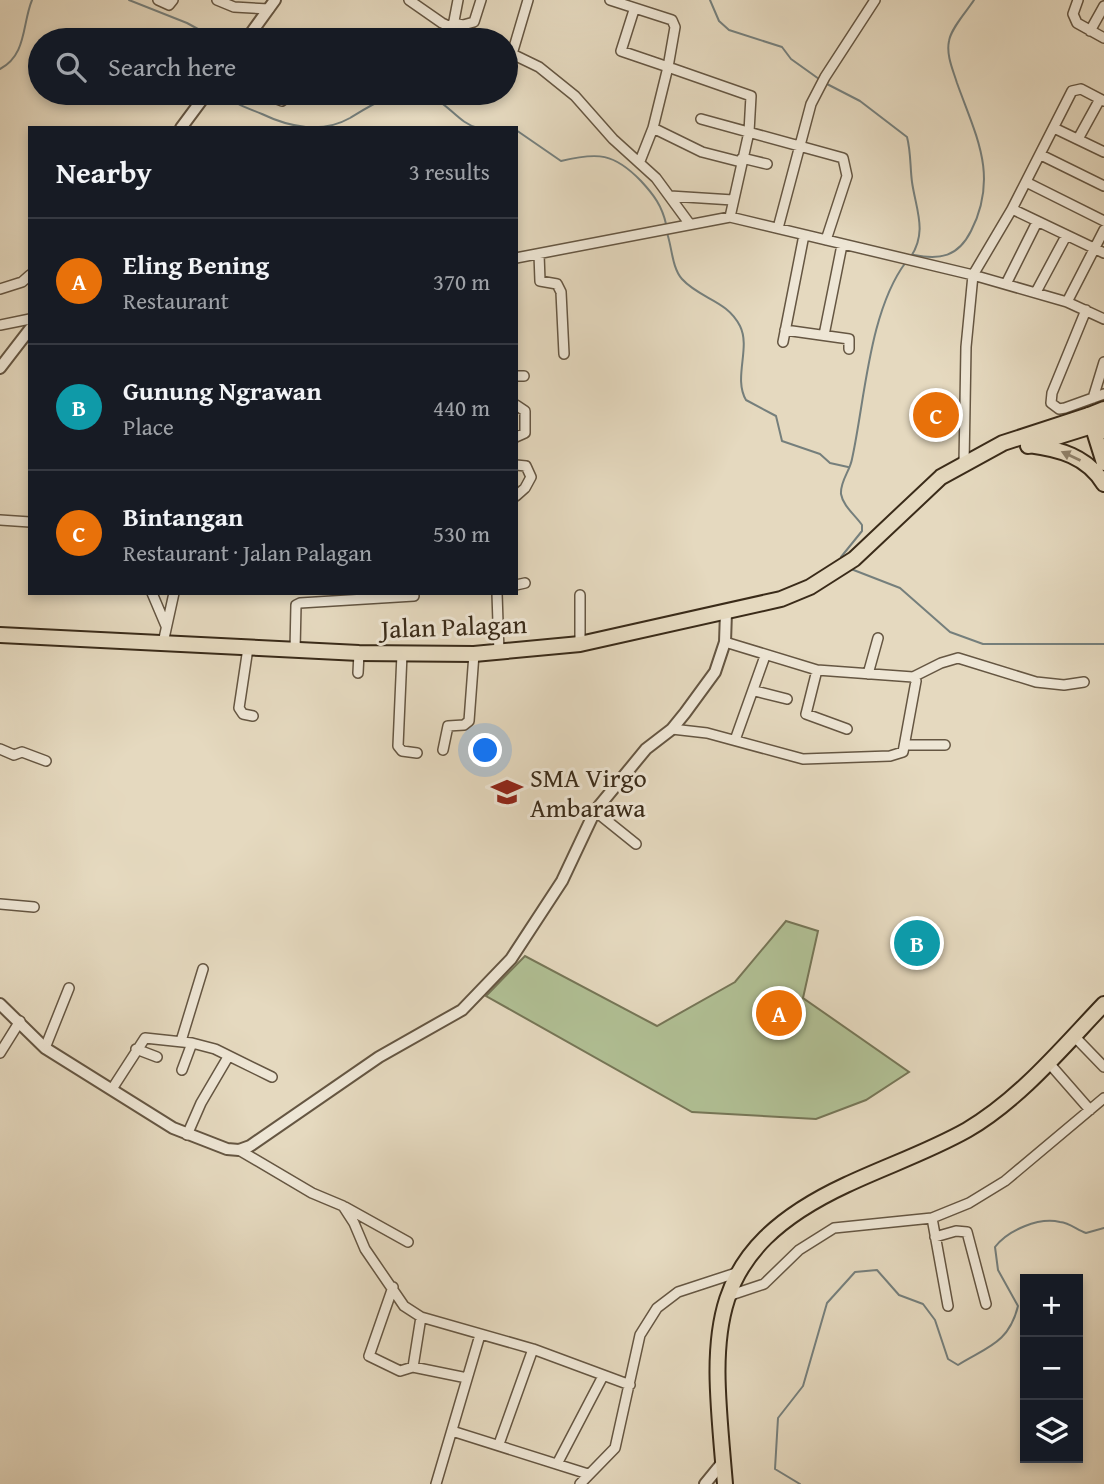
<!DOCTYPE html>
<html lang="en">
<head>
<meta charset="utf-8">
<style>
  body { margin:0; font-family:"Gentium Book Plus",serif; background:#20242c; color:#f1f3f6 }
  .controls { position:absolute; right:21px; bottom:21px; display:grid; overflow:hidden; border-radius:0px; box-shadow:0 4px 10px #0003 }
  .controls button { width:63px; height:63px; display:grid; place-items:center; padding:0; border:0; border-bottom:2px solid #363941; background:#171b24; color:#f1f3f6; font:35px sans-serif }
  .you { position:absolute; left:486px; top:751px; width:24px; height:24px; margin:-18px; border:5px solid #fff; border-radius:50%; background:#1a73e8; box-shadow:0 0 0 10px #1a73e833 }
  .badge { display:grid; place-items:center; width:46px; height:46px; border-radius:50%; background:#c59692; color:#fff; font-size:23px; font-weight:700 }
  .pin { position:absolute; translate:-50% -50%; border:4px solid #fff; box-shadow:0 2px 7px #0006 }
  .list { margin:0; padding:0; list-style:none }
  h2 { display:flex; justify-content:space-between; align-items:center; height:91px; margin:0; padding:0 28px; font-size:30px }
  h2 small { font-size:23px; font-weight:400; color:#9ea1a6 }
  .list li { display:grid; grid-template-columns:46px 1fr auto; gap:21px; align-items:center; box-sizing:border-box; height:126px; padding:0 28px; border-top:2px solid #363941 }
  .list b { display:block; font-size:26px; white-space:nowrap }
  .list p { margin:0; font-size:23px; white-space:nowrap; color:#9ea1a6 }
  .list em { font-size:23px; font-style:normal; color:#9ea1a6 }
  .icon { flex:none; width:38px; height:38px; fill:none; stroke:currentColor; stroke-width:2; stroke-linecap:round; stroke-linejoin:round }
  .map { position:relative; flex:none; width:1104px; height:1484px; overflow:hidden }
  .search { position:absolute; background:#171b24; box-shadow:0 4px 10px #0003; left:28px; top:28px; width:490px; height:77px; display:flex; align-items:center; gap:18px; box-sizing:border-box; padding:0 24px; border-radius:38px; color:#9ea1a6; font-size:26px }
  .panel { position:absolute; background:#171b24; box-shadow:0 4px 10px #0003; left:28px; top:126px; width:490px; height:469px; border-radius:0px }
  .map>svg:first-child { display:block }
</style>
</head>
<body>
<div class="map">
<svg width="1104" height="1484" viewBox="0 0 1104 1484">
  <rect width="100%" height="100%" fill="#e5d9bf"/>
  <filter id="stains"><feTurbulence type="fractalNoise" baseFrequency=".00286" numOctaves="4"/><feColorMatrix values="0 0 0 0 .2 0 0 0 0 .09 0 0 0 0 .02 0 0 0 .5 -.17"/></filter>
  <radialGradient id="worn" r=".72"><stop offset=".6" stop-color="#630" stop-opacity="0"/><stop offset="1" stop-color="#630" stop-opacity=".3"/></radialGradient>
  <path fill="#b1c095" stroke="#767657" stroke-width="2" d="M786,921L818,931L803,998L909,1072L866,1100L816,1119L692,1112L486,996L525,956L657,1026L735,982Z"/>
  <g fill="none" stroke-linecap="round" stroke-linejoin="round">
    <path stroke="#757f7c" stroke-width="2" d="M129,0L187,23L218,40
      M710,0L719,21L729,30L782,47L791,59L819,79
      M0,69C27,55 22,24 32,0
      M827,84L860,101L907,137C911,152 910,167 912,182C916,210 928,232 910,258
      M225,93C235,105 248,108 262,114C289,127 322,134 350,118C373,104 392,91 420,94C446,97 456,123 478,128
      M481,128H511
      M516,130L561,161C598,152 614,153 641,181C654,195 662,206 666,224
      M667,233C672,247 672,268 682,279C700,299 727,300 740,326C751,348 733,378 746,400L776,416L782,441L820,454L830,463L848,467
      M914,255C940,260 958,257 971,231C999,176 976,136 957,83C953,70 946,55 949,41C951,28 967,11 974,0
      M843,559L841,557L862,531V525C855,515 843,506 841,494C840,481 850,471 852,459C865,400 869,311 906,262
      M851,569L900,588L950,632L983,644H1104
      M800,1484L775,1469L778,1418L803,1386L827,1303L855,1272L877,1270L899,1295L923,1304L935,1320L948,1359L958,1365C987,1347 1009,1343 1018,1306L998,1270L995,1247C1008,1230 1039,1217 1060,1222C1070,1223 1077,1230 1086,1233L1104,1228"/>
    <defs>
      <path id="minor" d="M158,0L169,5L173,0
        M217,0L234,7L269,9
        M409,0L442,23L478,40
        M610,0L672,20L675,27L668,67L751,96L749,132L730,217
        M1078,0L1073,14L1077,23L1104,38
        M634,10L621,51L668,67L653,128L702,152L741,162
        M453,23L463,25L474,22L481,0
        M453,26L458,0
        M1090,31L1104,6
        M506,51L539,67L575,96L613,139L656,178L689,223
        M512,54L528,0
        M261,93L282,101
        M1104,101L1081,89L1072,91L1012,209L1104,253
        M701,119L843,158L847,176L826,240
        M1054,128L1104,152
        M1078,139L1100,99
        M1041,155L1104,186
        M742,158L767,164
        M640,161L653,128
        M1028,183L1104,221
        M670,196L733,200
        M1012,209L973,275L1067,302L1104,319
        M778,228L811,104L825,77L875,0
        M539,254L540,281L557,284L561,292L564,354
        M516,258L730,217L973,275L966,347L964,464
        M1006,284L1037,222
        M0,289L22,282L30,275
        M1036,292L1066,236
        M1067,302L1104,230
        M1086,310L1052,393L1051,403L1059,409L1065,408L1104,394
        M0,325L30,319
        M785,330L849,339V349
        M824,335L842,245
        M783,342L804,235
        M516,376H524
        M1093,398L1104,362
        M516,405L525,411V433L516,437
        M516,465L526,466L531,477L525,488L516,496
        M0,520L30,522
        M516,585L525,583
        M152,593L166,626
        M497,593L499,653
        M163,643L174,593
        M580,644V595
        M248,648L239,708L243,714L253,716
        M295,650L296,605L300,603L414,596
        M402,654L398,746L402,751L417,753
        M817,670L806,714L847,729
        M358,673L359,653
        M868,674L878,638
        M913,677L941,663L958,658L1036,682L1064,685L1084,682
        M755,691L787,699
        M672,729L707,733L803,759L890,756L903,752L916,681L913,677L817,670L725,642
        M735,740L765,656
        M907,745H945
        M0,749L14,755L22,752L46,761
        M443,750L448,726L464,725L469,721L474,654
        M595,811L636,844
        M0,904L34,907
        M1074,1036L1104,1067
        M181,1041L203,969
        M45,1048L69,988
        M136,1049L157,1057
        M0,1053L20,1021
        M1048,1062L1090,1110
        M182,1070L192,1043
        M112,1089L145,1038L192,1043L215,1049L272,1077
        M187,1135L201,1103L228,1057
        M239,1150L312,1193L343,1206L354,1223L365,1249L404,1306L421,1317L533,1349L630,1385
        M345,1207L408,1242
        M932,1218L948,1306
        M935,1237L956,1231L967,1232L986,1304
        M393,1287L369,1356L400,1371L413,1367
        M731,1295L764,1284L799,1250L834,1228L932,1218L969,1203L1005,1181L1104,1098
        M421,1317L413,1367L467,1378
        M452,1431L588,1474
        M499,1444L533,1349
        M557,1464L603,1376
        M436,1484L480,1335
        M580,1484L615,1448L640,1335L657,1308L678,1292L739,1272"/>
      <path id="tertiary" d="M246,40L275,0
        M181,128L207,93
        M0,368L30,329
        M0,1004L45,1048L173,1128L227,1149L239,1150L250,1146L379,1057L462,1010L511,959L562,881L595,811L646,749L672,729L685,713L715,672L725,642L726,612
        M705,1484L723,1462"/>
      <path id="primary" d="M1028,446L1092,426
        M0,635L359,653L474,654L580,644L781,599L810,587L854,559L941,477L1003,443L1089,415"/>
      <path id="trunk" d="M1104,409L1089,415L1104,463
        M1098,412L1104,431
        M1029,445C1059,449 1087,456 1104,484
        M725,1484C713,1341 696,1255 846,1185C886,1166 928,1152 967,1130C1020,1099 1062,1048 1104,1004"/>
    </defs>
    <use href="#minor" stroke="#655642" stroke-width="12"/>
    <use href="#tertiary" stroke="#655642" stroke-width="14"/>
    <use href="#primary" stroke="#3a2b19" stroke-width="18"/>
    <use href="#trunk" stroke="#3a2b19" stroke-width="18"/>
    <use href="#minor" stroke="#eee6d5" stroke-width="9"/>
    <use href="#tertiary" stroke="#eee6d5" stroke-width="10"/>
    <use href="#primary" stroke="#e5d9bf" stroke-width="14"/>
    <use href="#trunk" stroke="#e5d9bf" stroke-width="14"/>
  </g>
  <defs><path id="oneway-solid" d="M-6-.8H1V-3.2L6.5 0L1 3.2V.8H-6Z" transform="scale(1.75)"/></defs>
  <use fill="#90826c" href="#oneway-solid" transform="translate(1071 456) rotate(-155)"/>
  <defs>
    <symbol id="school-bare" viewBox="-9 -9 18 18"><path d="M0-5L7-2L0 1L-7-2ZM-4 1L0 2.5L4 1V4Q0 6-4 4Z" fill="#8f2418" stroke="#eee6d5" stroke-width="2.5" paint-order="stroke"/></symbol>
  </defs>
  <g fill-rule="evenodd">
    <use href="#school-bare" x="485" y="770" width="44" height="44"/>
  </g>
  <g text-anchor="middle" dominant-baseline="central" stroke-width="6" stroke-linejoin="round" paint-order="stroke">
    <g font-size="26" fill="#3a2b19" stroke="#eee6d5">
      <text transform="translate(454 626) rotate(-2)">Jalan Palagan</text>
    </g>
    <g font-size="26" fill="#3a2b19" stroke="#eee6d5" text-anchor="start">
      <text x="530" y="777">SMA Virgo<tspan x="530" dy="30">Ambarawa</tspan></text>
    </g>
  </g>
  <rect width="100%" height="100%" filter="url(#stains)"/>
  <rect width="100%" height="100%" fill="url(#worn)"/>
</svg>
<div class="controls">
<button>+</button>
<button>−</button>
<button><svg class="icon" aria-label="layers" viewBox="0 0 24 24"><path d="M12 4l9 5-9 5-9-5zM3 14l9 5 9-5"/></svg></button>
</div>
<div class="you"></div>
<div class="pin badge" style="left:779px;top:1013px;background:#e8710a">A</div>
<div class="pin badge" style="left:917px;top:943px;background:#0f9aa8">B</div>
<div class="pin badge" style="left:936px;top:415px;background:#e8710a">C</div>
<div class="search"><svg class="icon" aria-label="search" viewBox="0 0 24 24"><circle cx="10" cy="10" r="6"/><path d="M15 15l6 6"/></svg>Search here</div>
<section class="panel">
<h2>Nearby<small>3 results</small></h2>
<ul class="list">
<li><span class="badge" style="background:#e8710a">A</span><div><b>Eling Bening</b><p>Restaurant</p></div><em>370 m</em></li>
<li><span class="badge" style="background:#0f9aa8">B</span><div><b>Gunung Ngrawan</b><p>Place</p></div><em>440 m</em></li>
<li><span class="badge" style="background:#e8710a">C</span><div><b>Bintangan</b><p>Restaurant · Jalan Palagan</p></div><em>530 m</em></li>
</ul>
</section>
</div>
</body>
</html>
